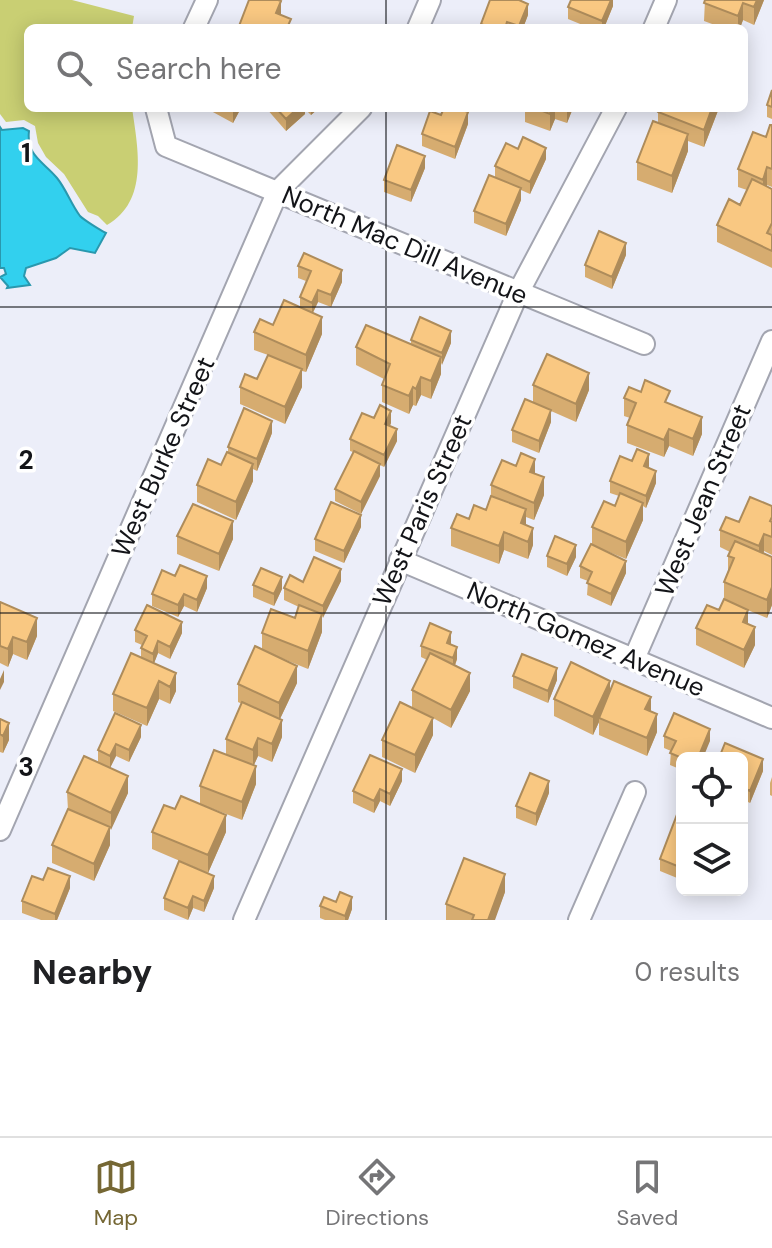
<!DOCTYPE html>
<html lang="en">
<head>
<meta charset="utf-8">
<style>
  body { margin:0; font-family:"DM Sans",sans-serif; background:#f6f6f6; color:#202124 }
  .controls { position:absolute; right:24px; bottom:24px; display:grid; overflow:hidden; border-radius:12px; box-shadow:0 4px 20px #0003 }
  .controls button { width:72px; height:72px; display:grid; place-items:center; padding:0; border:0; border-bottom:2px solid #e0e0e0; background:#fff; color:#202124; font:40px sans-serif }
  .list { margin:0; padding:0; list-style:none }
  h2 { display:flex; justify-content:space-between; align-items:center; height:104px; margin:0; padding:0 32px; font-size:34px }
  h2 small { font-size:26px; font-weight:400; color:#757577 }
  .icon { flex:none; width:44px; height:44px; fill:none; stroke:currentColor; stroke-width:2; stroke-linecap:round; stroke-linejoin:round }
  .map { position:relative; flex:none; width:772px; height:920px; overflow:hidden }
  .search { position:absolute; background:#fff; box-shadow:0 4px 20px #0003; left:24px; right:24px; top:24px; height:88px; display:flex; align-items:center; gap:20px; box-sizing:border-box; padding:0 28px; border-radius:12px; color:#757577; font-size:30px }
  .sheet { height:216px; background:#fff }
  nav { display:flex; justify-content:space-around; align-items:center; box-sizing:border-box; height:112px; border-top:2px solid #e0e0e0; background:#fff; font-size:22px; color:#757577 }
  nav a { display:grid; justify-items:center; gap:4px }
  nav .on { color:#756734 }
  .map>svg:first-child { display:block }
</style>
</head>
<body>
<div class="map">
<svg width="772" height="920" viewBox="0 0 772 920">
  <rect width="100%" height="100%" fill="#eceef9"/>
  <path fill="#c9cf73" d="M0,0H72L134,16L132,28H28V108H132C138,149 149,201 107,225L98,216L88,212L64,174L46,157L38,143L35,126L24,120L6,122L0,114Z"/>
  <path fill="#32d0ee" stroke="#2998ae" stroke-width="2" d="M0,127L2,130L23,128L29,131C26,156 44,162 57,178C66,189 71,204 80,216C84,220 100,230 106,233L95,253L70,248L56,258L26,268L24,276L30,285L7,288L8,286L0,277L6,274L4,268H0Z"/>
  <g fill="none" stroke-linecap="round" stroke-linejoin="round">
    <defs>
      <path id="minor" d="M194,28L207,0
        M418,28L430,0
        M654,28L666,0
        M156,108L166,146L644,344
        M400,560L772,718
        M634,659L772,341
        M0,830L278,191L361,108
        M244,920L518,293L616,108
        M579,920L635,792"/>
    </defs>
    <use href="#minor" stroke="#a3a5b0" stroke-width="24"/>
    <use href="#minor" stroke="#fff" stroke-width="20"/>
  </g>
  <path fill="#d6ac70" d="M613,0V6L604,28H590L568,19V7Z
    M705,0H764L754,25L743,20L740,28H723L704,21Z
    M528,15L523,28H481V24Z
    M772,90V119L767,117V105Z
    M211,108H241L233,123L211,111Z
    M266,108H319L311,115L305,109V114L286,131Z
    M525,108H573L567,123L555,119L550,131L525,122Z
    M719,108L704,147L688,141V151L672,193L637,180V162L658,122V112Z
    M441,115L468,124L455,159L422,146V134Z
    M772,125V187L767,185V186L772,189V268L717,242V225L740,205L747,190L738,187V169L766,137Z
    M518,149L546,159L530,194L521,190V200L506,236L474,223V211L495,178V166Z
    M425,168L411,202L384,192V180Z
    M626,255L612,289L585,277V265Z
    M298,266L342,282L331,307L318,302L313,313L322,334L306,372L302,371V387L285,424L240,404V387L257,379L268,355L254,350V332L273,325L300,307V297L306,281L298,278Z
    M411,340L451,343L441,365V374L431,399L421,395L416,406L413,405L409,414L382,402V385L384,379L356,365V347L411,344Z
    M533,385L589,390L576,422L551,411V422L539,453L512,442V430L533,403Z
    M624,398L670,404L702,434L693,456L669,446L664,457L627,443V425L630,418L624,416Z
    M374,418L391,423L390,426L397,441L384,467L380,465V476L361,514L335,501V489L353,452L350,451V439Z
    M272,433L257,471L253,469V481L236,520L197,502V485L221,465L228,453V447Z
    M632,461L649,466V468L656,483L646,508L643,506V520L626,559L604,550L626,573L611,606L587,595L588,581L580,578V566L592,544V527L615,506L619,496L610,493V481Z
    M535,474L544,495L534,520L526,517V525L533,545L528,559L504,550L499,564L451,546V528L486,510L491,496V485Z
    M772,506V555L764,551V553L772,557V605L767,618L745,609L748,624L755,645L744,668L696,645V628L719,610L724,600V582L728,571V556L730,552L720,547V530L739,522Z
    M361,527L344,563L315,551V539Z
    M177,536L233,539L219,571L177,554Z
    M547,556L576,557L567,576L547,567Z
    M175,576L207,588L197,612L184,606L178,617L152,606V594Z
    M341,581L322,618V632L308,669L281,658L297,683L280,719L282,737L272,762L258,756L254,765L256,784L242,820L200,804V786L226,755V739L242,704L238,702V684L262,649V633L295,618L299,607L284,600V588L303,582Z
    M253,585L282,589L274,606L253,597Z
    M0,602L37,636L27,660L13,654L8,667L0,663Z
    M135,630L182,633L170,659L158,653L154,663L176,691L170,704L159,699L147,726L113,711V694L141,658V648L142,645L135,642Z
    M451,645L457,659L455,666L470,691L451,728L433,718V735L415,773L382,757V740L412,708V690L427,660L421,657V646Z
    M513,676L557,680L548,703L513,688Z
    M610,691L651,711L657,732L647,756L599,735V722L593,735L554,716V699Z
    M0,719L9,740L3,753L0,752Z
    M664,736L710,741L682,758V770L670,765L671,751L664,748Z
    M141,737L129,762L116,756L110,768L128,793L110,830V845L94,881L52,863V845L68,810L67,792L98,762V750Z
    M742,758L763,771L750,803L742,799Z
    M772,777V796L770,795V783Z
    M402,781L390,806L380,801L374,813L353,803V791Z
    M549,793L536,826L516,818V806Z
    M682,814V880L660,871V859Z
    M152,832H226L208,873L152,849Z
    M43,880L70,888L57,920H41L22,913V901Z
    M214,888L204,912L193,908L188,920L164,910V898Z
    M505,892L494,920H446V904Z
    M320,906L352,909L348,920H325L320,918Z"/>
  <path fill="#ae8c5b" d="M611,0H613V6L604,28H602V21Z
    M757,0H764L754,25V7Z
    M281,1V19L276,13Z
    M743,3V20L740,28H738V16Z
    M528,4V15L523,28H519Z
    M233,108H241L233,123Z
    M298,108H305V114L286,131V119Z
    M311,108H319L311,115Z
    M552,108H555V119L550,131V114Z
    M567,108H573L567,123Z
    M712,108H719L704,147V130Z
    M468,112V124L455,159V147Z
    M688,134V151L672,193V176Z
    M546,148V159L530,194V182Z
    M425,156V168L411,202V190Z
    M767,167V185L763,197V180Z
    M521,188V200L506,236V224Z
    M626,243V255L612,289V277Z
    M342,270V282L331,307V295Z
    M318,290V302L312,314V303Z
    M322,317V334L306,372V355Z
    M451,331V343L442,365V353Z
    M441,357V374L431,399V381Z
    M302,369V387L285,424V407Z
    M589,373V390L576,422V404Z
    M421,377V395L416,406V389Z
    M413,387V405L409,414V396Z
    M551,410V422L539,453V441Z
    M391,411V423L385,436V424Z
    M702,417V434L693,456V439Z
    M272,421V433L257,471V459Z
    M397,429V441L384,467V455Z
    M669,429V446L664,457V440Z
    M649,454V466L644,478V466Z
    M535,459V477L530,472Z
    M253,464V481L236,520V502Z
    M380,464V476L361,514V502Z
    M656,471V483L646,508V496Z
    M544,477V495L534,520V503Z
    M643,503V520L626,559V542Z
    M526,509V527L521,541V523Z
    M361,515V527L344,563V551Z
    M233,521V539L219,571V554Z
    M533,528V545L528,559V542Z
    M504,532V550L499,564V546Z
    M764,534V551L759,564V546Z
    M576,545V557L567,576V564Z
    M626,561V573L611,606V594Z
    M341,569V581L323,618V606Z
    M207,576V588L197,612V600Z
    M282,577V589L274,606V594Z
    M772,587V605L767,618V600Z
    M184,594V606L178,617V605Z
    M748,610V628L743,622Z
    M322,614V632L308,669V651Z
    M37,618V636L27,660V642Z
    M182,622V633L170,659V647Z
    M755,627V645L744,668V650Z
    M451,632V644L447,655V643Z
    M13,637V654L8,667V649Z
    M158,641V653L153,666V654Z
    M457,647V659L453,670V658Z
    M297,666V683L279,721V703Z
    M557,668V680L548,703V691Z
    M4,670V682L0,690V679Z
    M176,673V691L170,704V687Z
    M470,673V691L451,728V710Z
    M159,681V699L147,726V708Z
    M610,681V698L599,718V722L593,735V717Z
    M651,697V714L645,709Z
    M657,714V732L647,756V738Z
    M433,718V735L415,773V755Z
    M282,720V737L272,762V744Z
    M9,723V740L3,753V736Z
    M141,725V737L129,762V750Z
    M710,729V741L703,758H698Z
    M258,738V756L253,767V750Z
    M116,744V756L110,768V756Z
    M763,759V771L750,803V791Z
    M256,766V784L242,820V802Z
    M402,769V781L390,806V794Z
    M128,776V793L111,830V813Z
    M549,781V793L536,826V814Z
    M380,789V801L374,813V801Z
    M226,815V832L208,873V855Z
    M110,827V845L94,881V864Z
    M505,874V892L495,920H488Z
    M70,876V888L57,920H55V914Z
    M214,876V888L204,912V901Z
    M193,896V908L188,920V908Z
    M352,897V909L348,920H345V916Z"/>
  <path fill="#f9c882" stroke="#ae8c5b" stroke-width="2" d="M249,0H278L281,1L276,13L291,19L287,28H243L239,26Z
    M490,0H519L528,4L519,26L507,22L505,28H491L481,24Z
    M571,0H611L602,21L568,7Z
    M705,0H757L754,7L743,3L738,16L704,3Z
    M772,90V107L767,105Z
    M276,108H298L286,119Z
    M444,108H457L468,112L455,147L422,134L430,111L441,115Z
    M535,108H552L550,114Z
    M659,108H712L704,130L658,112Z
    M653,121L688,134L672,176L637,162Z
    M770,125H772V169L767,167L763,180L738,169L753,132L766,137Z
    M523,137L546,148L530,182L495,166L506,143L518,149Z
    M397,145L425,156L411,190L384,180Z
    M489,175L521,188L506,224L474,211Z
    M752,179L772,189V223L767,233L772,235V251L717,225L729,199L740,205Z
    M599,231L626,243L612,277L585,265Z
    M304,253L342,270L331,295L318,290L312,303L300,297L311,271L298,266Z
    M284,300L322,317L306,355L254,332L260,319L273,325Z
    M420,317L451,331L442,353L411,340Z
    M366,325L441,357L431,381L421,377L416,389L413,387L409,396L382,385L390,364L356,347Z
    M547,354L589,373L576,404L533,385Z
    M268,355L302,369L285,407L240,387L245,374L257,379Z
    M645,380L670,391L665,402L702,417L693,439L669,429L664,440L627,425L636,403L624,398L629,387L641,392Z
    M525,399L551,410L539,441L512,430Z
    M380,405L391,411L385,424L397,429L384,455L350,439L362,413L374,418Z
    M244,408L272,421L257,459L228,447Z
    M637,449L649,454L644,466L656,471L646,496L610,481L620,456L632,461Z
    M354,451L380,464L361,502L335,489Z
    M227,452L253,464L236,502L197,485L208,459L221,465Z
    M521,453L535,459L530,472L544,477L534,503L491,485L502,460L516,466Z
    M620,493L643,503L626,542L592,527L604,501L615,506Z
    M491,496L526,509L521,523L533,528L528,542L504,532L499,546L451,528L457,514L469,519L474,505L486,510Z
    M750,497L772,506V517L770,521L772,522V537L764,534L759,546L720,530L726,517L739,522Z
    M331,502L361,515L344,551L315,539Z
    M193,504L233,521L219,554L177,536Z
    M555,536L576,545L567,564L547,556Z
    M735,541L772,557V587L767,600L724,582L734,558L728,556Z
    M591,544L626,561L611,594L587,583L592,572L580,566Z
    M314,557L341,569L323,606L284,588L290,575L303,582Z
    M180,565L207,576L197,600L184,594L178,605L152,594L162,570L175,576Z
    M261,568L282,577L274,594L253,585Z
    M724,599L748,610L743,622L755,627L744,650L696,628L707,605L719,610Z
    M0,602L37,618L27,642L13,637L8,649L0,646Z
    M147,605L182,622L170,647L158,641L153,654L141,648L147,636L135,630Z
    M299,605L322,614L308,651L262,633L271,609L295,618Z
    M430,623L451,632L447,643L457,647L453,658L421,646Z
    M255,646L297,666L279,703L238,684Z
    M131,653L176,673L170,687L159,681L147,708L113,694Z
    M430,653L470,673L451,710L412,690Z
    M522,654L557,668L548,691L513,676Z
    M571,662L610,681L593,717L554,699Z
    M614,681L651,697L645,709L657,714L647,738L599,718Z
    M242,702L282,720L272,744L258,738L253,750L226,739Z
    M400,702L433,718L415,755L382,740Z
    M115,713L141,725L129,750L116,744L110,756L98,750Z
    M674,713L710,729L698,758H682L670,753L676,741L664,736Z
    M0,719L9,723L3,736L0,734Z
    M725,743L763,759L750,791L742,787V758H719Z
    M214,750L256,766L242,802L200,786Z
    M370,755L402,769L390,794L380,789L374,801L353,791Z
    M84,756L128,776L111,813L67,792Z
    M530,773L549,781L536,814L516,806Z
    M181,796L226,815L208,855L152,832L164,805L175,809Z
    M68,809L110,827L94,864L52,845Z
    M678,812L682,814V868L660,859Z
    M464,858L505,874L488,920H472L474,915L446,904Z
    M179,861L214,876L204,901L193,896L188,908L164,898Z
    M48,868L70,876L55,914L22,901L32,876L43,880Z
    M340,892L352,897L345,916L320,906L324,897L336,902Z"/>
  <path fill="none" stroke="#131418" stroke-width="2" stroke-opacity="0.55" d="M386,0V28M386,108V920M0,307H772M0,613H772"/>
  <g text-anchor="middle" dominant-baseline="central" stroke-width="7" stroke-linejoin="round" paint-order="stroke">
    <g font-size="26" fill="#131418" stroke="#fff">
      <text transform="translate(405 245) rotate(23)">North Mac Dill Avenue</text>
      <text transform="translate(163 457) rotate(-66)">West Burke Street</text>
      <text transform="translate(703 500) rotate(-67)">West Jean Street</text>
      <text transform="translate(422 510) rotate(-66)">West Paris Street</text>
      <text transform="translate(586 639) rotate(23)">North Gomez Avenue</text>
    </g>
  </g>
  <g font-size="26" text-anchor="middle" font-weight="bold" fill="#131418" stroke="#fff" stroke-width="7" stroke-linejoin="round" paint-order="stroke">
    <text x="26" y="162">1</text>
    <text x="26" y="469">2</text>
    <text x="26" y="776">3</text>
  </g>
</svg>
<div class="controls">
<button><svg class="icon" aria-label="locate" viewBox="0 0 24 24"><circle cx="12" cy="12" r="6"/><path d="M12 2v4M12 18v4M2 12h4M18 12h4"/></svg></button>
<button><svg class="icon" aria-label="layers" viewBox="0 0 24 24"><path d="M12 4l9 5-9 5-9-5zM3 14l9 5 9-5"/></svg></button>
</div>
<div class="search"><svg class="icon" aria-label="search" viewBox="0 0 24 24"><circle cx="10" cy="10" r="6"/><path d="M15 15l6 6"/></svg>Search here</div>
</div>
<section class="sheet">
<h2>Nearby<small>0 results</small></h2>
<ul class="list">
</ul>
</section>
<nav>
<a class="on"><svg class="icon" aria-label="map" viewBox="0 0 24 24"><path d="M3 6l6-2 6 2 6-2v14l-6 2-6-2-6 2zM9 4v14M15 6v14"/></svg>Map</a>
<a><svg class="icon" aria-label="directions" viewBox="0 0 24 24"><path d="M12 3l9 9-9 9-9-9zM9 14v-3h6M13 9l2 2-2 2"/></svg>Directions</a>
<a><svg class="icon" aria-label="saved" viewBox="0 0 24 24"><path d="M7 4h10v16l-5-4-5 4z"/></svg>Saved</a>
</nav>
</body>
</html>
